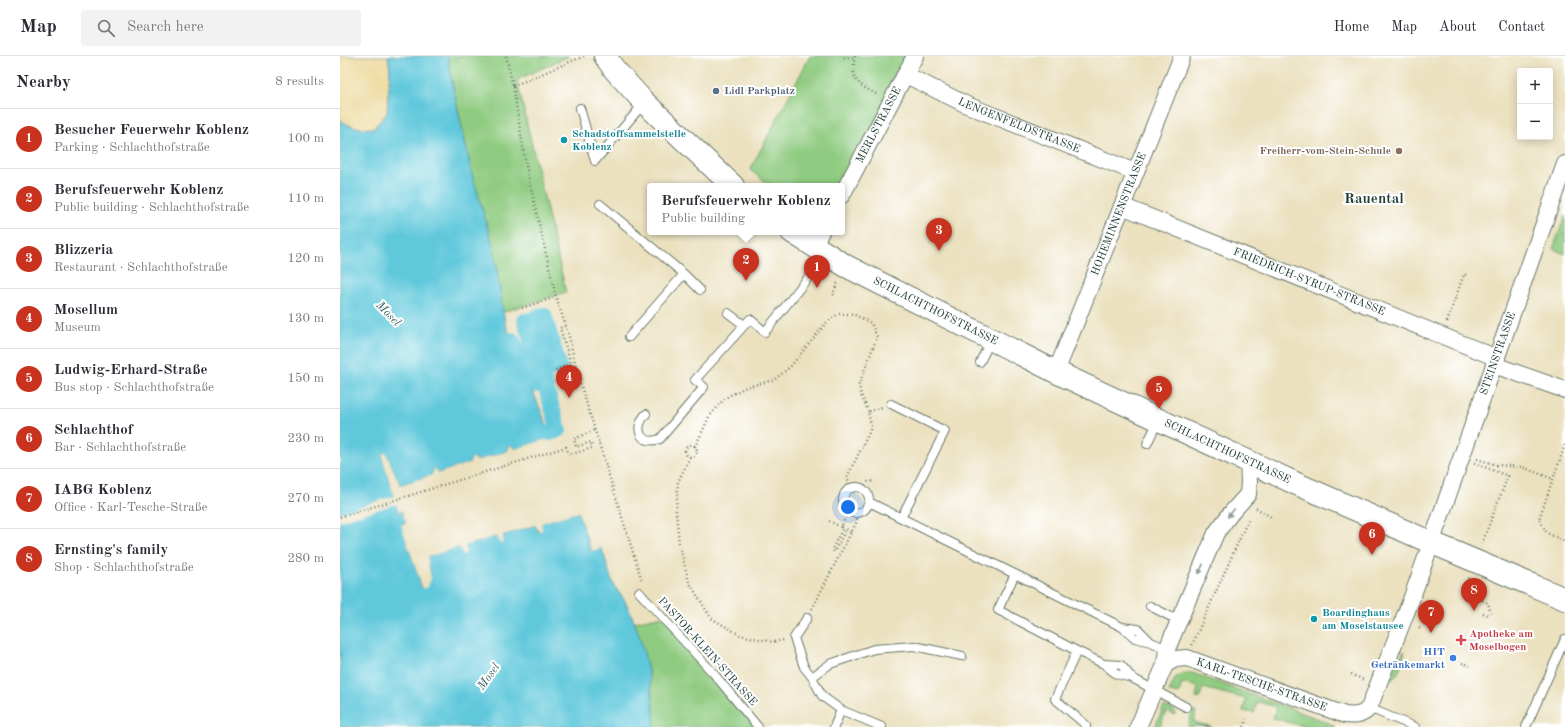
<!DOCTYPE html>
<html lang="en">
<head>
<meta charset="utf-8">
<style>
  body { margin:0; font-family:"Old Standard TT",serif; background:#f2f2f3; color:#2b2b33 }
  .controls { position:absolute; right:12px; top:12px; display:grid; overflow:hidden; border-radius:4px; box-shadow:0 2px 10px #0003 }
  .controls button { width:36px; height:36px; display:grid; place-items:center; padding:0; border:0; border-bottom:1px solid #e1e1e2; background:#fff; color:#2b2b33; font:20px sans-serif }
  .you { position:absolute; left:508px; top:451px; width:14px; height:14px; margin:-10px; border:3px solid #fff; border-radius:50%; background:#1a73e8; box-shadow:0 0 0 6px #1a73e833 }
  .badge { display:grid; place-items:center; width:26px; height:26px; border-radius:50%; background:#c8321e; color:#fff; font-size:13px; font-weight:700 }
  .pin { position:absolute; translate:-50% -33px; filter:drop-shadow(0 1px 2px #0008) }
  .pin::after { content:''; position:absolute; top:21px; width:14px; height:12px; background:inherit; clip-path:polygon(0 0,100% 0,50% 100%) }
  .popup { position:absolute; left:307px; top:127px; width:198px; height:52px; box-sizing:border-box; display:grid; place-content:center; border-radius:4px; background:#fff; filter:drop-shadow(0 1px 3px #0005); font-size:13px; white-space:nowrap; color:#7c7c81 }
  .popup b { font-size:15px; color:#2b2b33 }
  .popup::after { content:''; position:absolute; left:50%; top:100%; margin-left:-8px; border:8px solid transparent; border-top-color:#fff }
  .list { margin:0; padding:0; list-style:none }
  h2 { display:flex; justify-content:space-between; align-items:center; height:52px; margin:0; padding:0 16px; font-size:17px }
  h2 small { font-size:13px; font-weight:400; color:#7c7c81 }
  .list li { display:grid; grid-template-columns:26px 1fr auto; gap:12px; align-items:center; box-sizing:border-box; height:60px; padding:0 16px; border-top:1px solid #e1e1e2 }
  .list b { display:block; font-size:15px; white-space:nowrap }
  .list p { margin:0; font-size:13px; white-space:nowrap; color:#7c7c81 }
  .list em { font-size:13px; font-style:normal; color:#7c7c81 }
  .icon { flex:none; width:22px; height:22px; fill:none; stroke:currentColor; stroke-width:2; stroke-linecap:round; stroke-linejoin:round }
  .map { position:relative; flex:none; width:1225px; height:671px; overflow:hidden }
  header { display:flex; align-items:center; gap:24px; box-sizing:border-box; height:56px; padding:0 20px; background:#fff; border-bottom:1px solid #e1e1e2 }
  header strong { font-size:19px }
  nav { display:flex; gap:22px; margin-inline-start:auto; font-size:14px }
  .search { width:280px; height:36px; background:#f2f2f3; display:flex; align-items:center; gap:10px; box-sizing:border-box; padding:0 14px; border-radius:4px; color:#7c7c81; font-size:15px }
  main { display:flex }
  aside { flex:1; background:#fff }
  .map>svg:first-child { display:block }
</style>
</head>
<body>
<header>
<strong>Map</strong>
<div class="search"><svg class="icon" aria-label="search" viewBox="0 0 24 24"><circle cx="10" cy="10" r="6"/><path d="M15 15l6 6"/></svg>Search here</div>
<nav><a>Home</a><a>Map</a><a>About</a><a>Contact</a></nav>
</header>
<main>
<aside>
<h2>Nearby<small>8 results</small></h2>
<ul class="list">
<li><span class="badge">1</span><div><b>Besucher Feuerwehr Koblenz</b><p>Parking · Schlachthofstraße</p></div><em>100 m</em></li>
<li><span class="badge">2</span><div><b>Berufsfeuerwehr Koblenz</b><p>Public building · Schlachthofstraße</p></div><em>110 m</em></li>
<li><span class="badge">3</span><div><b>Blizzeria</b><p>Restaurant · Schlachthofstraße</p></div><em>120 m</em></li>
<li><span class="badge">4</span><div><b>Mosellum</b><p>Museum</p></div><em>130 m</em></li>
<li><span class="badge">5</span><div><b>Ludwig-Erhard-Straße</b><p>Bus stop · Schlachthofstraße</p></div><em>150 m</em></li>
<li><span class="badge">6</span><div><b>Schlachthof</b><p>Bar · Schlachthofstraße</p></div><em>230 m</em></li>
<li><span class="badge">7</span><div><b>IABG Koblenz</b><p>Office · Karl-Tesche-Straße</p></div><em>270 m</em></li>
<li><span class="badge">8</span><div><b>Ernsting's family</b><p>Shop · Schlachthofstraße</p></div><em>280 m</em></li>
</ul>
</aside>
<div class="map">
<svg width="1225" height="671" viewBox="0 0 1225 671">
  <rect width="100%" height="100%" fill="#fff"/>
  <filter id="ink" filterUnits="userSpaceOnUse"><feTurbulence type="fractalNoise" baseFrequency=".025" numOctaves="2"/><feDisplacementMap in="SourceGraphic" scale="8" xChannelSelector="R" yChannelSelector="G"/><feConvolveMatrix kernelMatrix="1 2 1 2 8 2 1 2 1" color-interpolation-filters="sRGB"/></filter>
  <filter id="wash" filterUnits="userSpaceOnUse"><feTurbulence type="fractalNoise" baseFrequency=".012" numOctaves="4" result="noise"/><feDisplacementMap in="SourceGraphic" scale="16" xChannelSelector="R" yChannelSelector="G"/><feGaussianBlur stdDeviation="0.9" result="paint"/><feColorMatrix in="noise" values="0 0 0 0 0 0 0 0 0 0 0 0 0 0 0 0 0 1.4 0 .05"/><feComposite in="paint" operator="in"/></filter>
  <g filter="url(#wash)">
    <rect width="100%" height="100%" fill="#ebe1bf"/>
    <path fill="#8fcb80" stroke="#57845a" d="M108,0H229L177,24L226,236L163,256L153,190L132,118L112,26Z
      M470,0H570L500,130H431L410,114Z
      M1225,160V198L1213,193Z
      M323,560L419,671H315L307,612L294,566Z
      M1064,595C1065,603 1059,618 1053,623H1051L1056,608Z
      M844,617H852L987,666L995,671H966L933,662L936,651L917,646L914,657L903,655L906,643L863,632L859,643L856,642L858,631L842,627L839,638L829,636L835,622Z
      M824,650L835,655L836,658L835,659L826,656L820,671H815Z
      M852,655L856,656L854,666L872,671L853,670L852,671H848Z"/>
    <path fill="#eeda9e" stroke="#868c69" d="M0,0H48L50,13L47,57L34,72C23,73 8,72 0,63Z"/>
    <path fill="#5fc8db" stroke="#3f8288" d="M48,0H108L112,26L132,118L153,190L165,267L212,382L175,393L170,389L168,395L137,405L132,401L130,407L99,417L94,412L92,419L60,429L46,397H45L42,400L59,456L62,455L66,467L62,469L82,532L83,533C94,522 90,515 86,501L119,491L122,498L126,496L124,490L157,480L162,487L163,479L195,469L198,475L200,476V467L238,456L251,495L261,492C267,504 268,518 274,529C277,535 283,541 286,547C304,583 313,631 315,671H0V63C8,72 23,73 34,72L47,57L50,13Z"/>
    <path fill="#ebe1bf" d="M214,381L213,384L175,395L171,392L169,397L137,407L133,403L131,409L99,419L95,415L93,421L60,431L58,430L44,399L60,454H64L68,467L67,469L64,470L84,531L86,529L89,522L84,501L85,499L119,489L124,497L122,490L124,488L157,478L161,485L162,477L195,467L199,473V465L238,454L240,455L253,493L261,490V492L252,495L238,456L201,467L202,473L200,476L195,469L163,479V486L161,487L159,486L157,480L125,490L126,496L124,499L122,498L119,491L87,501L91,522L88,531L83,533L61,469L66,467L62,455L59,456L56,448L0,465V457L54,440L42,400L44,397H46L60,429L92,419L94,412L99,417L130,407L132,401L137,405L168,395L170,389L175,393Z"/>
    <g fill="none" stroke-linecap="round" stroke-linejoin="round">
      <path stroke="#5fc8db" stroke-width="16" d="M172,284L198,329
        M210,377L219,374L185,265L190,264L207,314L213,313L197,261L204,259L220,313"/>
    </g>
  </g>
  <g filter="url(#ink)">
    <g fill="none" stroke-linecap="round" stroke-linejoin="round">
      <defs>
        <path id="lane" d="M240,52L255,105L304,47
          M260,148L344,218L360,234
          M388,257L404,269
          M289,281L344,218
          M640,306L651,284
          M551,348L605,375L561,462
          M306,358C293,372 300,390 320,383L364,331L355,324L410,263L425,276L486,199
          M807,388L818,365
          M503 444a13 13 0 1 1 26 0a13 13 0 1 1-26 0Z
          M529,446L782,571L795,582L811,586L827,593
          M675,518L658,554L737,595L715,643L746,669V671
          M299,536L374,618L418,671
          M810,550L839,565
          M467,562L454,582L464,611L472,621
          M782,571L798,573L810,585
          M737,595L764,608L776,618L792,622
          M764,608L781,609L792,622L846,651
          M1029,652L1075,671
          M501,654L482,640L472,621L490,608L534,593L574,590L622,600
          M494,671L501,654L542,671
          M1186,671L1225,583"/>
        <g id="street">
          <path id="s1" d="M566,19L627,49L795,116"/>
          <path id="s2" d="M502,139L575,0"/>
          <path id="s3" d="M782,150L1157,302"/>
          <path d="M472,190L481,176"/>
          <path d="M1154,309L1225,334"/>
          <path id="s4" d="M716,316L842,0"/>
          <path id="s5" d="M825,609L835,603L847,602L1005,659C1015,660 1022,660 1029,652L1071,544L1225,108"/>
          <path d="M798,671L825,609L827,593L876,477L891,457L908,438L909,426L908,405"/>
        </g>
        <g id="primary">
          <path d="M265,0L274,13L304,46L393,130"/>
          <path id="s6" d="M452,176L506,210L716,316L957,428L1090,486L1225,543"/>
        </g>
      </defs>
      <use href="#lane" stroke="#667665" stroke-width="10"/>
      <use href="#street" stroke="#667665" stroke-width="18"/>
      <use href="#primary" stroke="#667665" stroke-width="24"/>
      <path stroke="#667665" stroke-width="2.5" stroke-dasharray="1 3" stroke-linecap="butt" d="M166,0L173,30L187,115L216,241L229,280L238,320L302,525
        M515,0C510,26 518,28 538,39
        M504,2H515
        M173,30L244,0
        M494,239L493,238L498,226
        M182,252L216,241
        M1107,266L1124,218L1126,219
        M225,270L220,272L235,320H238
        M216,314V313L231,308
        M345 395a6 6 0 1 1 12 0a6 6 0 1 1-12 0Z
        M1225,389L1199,463L1207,477L1225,486
        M355,391L369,361L385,342L406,331L434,324L450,311L486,267L498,258H513L531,267L537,281L519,329L521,339L529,356
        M350,401L338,426L336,455L339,487L349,526L371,562L400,579L433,586L444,584
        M1137,403L1157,409L1182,411L1213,423
        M1134,407L1168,420L1142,487
        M511,432L507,421L530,375L531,369L528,356L542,351
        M522,432L528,426L534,425
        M916,452L933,462
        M0,461L226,391L229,399L252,392L251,386L236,391L234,383L255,374
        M489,465L501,471L509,455
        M501,471L503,472L492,493L494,496L506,473L511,476
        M1128,522L1137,542L1148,547L1151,557
        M472,553L517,465V457
        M1143,557L1150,560
        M1079,572L1082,573
        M852,589L909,462
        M1130,589L1137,592
        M1122,607L1130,610
        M1011,618L1024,624
        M904,671L906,663"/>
      <use href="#lane" stroke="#fff" stroke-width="8"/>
      <use href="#street" stroke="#fff" stroke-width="16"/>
      <use href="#primary" stroke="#fff" stroke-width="22"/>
    </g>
    <defs><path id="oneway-solid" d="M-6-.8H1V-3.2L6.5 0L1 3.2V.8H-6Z"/></defs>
    <g fill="#8f9e9a">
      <use href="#oneway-solid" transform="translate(891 457) rotate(130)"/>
      <use href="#oneway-solid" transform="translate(861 513) rotate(113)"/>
    </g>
  </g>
  <circle fill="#5c6f8a" stroke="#fff" stroke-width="1.5" cx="376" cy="35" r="4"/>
  <g fill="#0f9aa8" stroke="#fff" stroke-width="1.5">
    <circle cx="224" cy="84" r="4"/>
    <circle cx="974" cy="563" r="4"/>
  </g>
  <circle fill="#8d6e63" stroke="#fff" stroke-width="1.5" cx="1059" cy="95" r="4"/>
  <path fill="#e0444e" stroke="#fff" stroke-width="1.5" d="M1119 578h4v4h4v4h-4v4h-4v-4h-4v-4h4z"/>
  <circle fill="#3f7fe0" stroke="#fff" stroke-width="1.5" cx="1113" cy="602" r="4"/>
  <g text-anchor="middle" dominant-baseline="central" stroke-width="4" stroke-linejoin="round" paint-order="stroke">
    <g font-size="11" font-weight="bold" fill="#4e5e75" stroke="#fff" text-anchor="start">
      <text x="384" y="35">Lidl Parkplatz</text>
    </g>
    <g font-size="11" fill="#1f3d34" stroke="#fff">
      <text stroke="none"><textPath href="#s1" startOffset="124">LENGENFELDSTRASSE</textPath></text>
      <text stroke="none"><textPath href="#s2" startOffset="79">MERLSTRASSE</textPath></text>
      <text stroke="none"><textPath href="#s4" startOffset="170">HOHEMINNENSTRASSE</textPath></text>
      <text stroke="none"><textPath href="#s3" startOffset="202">FRIEDRICH-SYRUP-STRASSE</textPath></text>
      <text stroke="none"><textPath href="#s6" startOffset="164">SCHLACHTHOFSTRASSE</textPath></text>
      <text stroke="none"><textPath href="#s5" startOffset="595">STEINSTRASSE</textPath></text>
      <text stroke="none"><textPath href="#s6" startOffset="488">SCHLACHTHOFSTRASSE</textPath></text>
      <text transform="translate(367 596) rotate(48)">PASTOR-KLEIN-STRASSE</text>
      <text stroke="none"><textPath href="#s5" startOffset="103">KARL-TESCHE-STRASSE</textPath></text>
    </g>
    <g font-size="11" font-weight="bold" fill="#0d838f" stroke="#fff" text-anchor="start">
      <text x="232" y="78">Schadstoffsammelstelle<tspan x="232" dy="13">Koblenz</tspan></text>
      <text x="982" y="557">Boardinghaus<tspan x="982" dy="13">am Moselstausee</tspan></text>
    </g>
    <g font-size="11" font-weight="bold" fill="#785e54" stroke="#fff" text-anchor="end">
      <text x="1051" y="95">Freiherr-vom-Stein-Schule</text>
    </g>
    <g font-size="11" font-weight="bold" fill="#be3a42" stroke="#fff" text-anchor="start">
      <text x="1129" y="578">Apotheke am<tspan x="1129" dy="13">Moselbogen</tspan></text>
    </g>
    <g font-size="11" font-weight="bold" fill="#366cbe" stroke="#fff" text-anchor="end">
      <text x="1105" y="596">HIT<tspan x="1105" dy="13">Getränkemarkt</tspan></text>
    </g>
    <g font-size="12" font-style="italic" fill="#2f605e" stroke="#fff">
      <text transform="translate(48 258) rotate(46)">Mosel</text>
      <text transform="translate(149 621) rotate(-54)">Mosel</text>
    </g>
    <g font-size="15" font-weight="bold" fill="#1f3d34" stroke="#fff">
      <text x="1034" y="143">Rauental</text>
    </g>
  </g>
</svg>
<div class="controls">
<button>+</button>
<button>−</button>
</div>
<div class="you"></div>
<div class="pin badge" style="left:477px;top:232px">1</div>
<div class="pin badge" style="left:406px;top:225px">2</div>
<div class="popup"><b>Berufsfeuerwehr Koblenz</b>Public building</div>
<div class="pin badge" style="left:599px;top:195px">3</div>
<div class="pin badge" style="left:229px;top:342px">4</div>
<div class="pin badge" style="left:819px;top:353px">5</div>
<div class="pin badge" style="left:1032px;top:499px">6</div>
<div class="pin badge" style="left:1091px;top:577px">7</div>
<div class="pin badge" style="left:1134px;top:555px">8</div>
</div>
</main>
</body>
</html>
